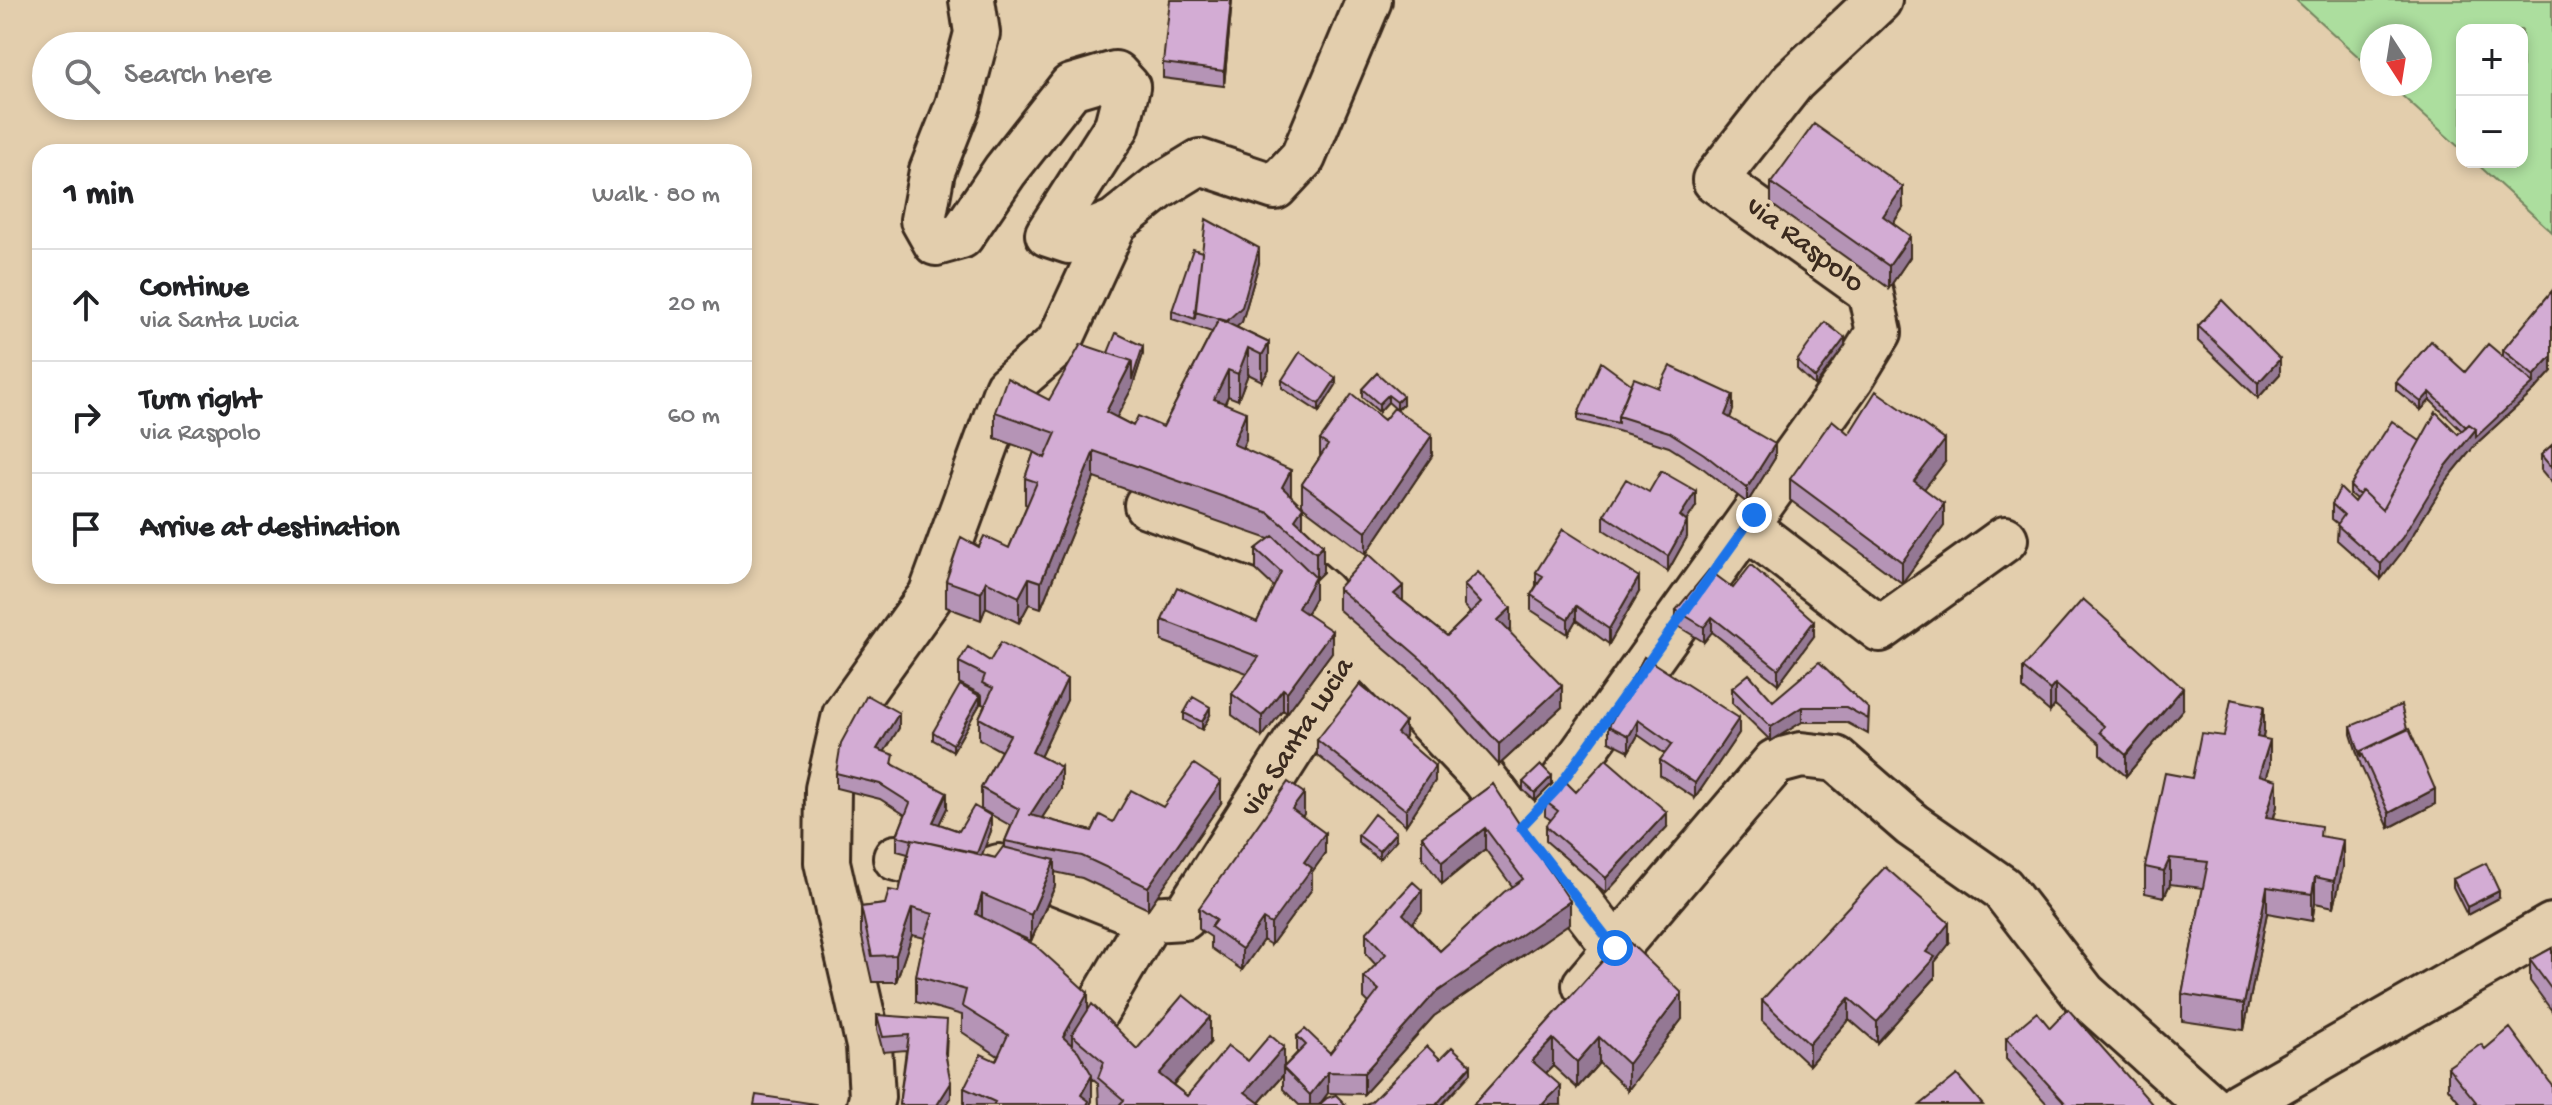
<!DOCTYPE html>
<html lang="en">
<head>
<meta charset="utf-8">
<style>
  body { margin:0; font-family:"Gochi Hand",sans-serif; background:#f2f2f2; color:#202124 }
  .controls { position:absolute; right:24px; top:24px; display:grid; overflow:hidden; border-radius:16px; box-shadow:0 4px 12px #0003 }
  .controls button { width:72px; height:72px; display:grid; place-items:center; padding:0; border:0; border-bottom:2px solid #e0e0e0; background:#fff; color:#202124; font:40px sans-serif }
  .compass { position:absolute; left:2360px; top:24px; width:72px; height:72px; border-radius:50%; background:#fff; box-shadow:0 4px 12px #0003; rotate:168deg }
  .stop { position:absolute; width:24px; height:24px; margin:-18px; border:6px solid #1a73e8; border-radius:50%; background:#fff }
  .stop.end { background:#1a73e8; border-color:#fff; box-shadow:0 2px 8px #0008 }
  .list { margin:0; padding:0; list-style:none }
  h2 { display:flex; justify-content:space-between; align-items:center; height:104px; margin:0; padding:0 32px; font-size:34px }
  h2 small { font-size:26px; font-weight:400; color:#757577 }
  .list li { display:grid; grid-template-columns:52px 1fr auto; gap:24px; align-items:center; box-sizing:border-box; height:112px; padding:0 32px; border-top:2px solid #e0e0e0 }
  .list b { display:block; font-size:30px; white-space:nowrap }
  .list p { margin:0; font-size:26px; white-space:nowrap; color:#757577 }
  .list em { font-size:26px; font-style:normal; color:#757577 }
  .icon { flex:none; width:44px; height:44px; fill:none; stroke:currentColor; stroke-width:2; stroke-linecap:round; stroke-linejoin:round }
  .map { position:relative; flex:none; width:2552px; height:1105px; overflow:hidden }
  .search { position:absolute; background:#fff; box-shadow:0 4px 12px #0003; left:32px; top:32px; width:720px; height:88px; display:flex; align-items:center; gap:20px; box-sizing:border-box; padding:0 28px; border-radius:44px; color:#757577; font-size:30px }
  .panel { position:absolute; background:#fff; box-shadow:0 4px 12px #0003; left:32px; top:144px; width:720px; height:440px; border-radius:24px }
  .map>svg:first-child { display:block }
</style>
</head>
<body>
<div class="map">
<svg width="2552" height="1105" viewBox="0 0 2552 1105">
  <rect width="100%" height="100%" fill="#e3cead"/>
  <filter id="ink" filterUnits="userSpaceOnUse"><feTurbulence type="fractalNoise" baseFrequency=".0125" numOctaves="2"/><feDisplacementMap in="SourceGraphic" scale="16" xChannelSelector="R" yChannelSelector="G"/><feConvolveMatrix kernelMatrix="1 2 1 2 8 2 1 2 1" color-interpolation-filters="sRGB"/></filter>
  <g filter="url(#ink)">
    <path fill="#acde9e" stroke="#74845e" stroke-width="2" d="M2296,0H2552V232L2475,162H2522V30H2462V150L2389,84H2420V36H2372V69Z"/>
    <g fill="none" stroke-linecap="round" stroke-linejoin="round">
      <defs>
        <path id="minor" d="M972,0L977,33L958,105L932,171L923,220L936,243L961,236L1005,171L1071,87L1115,74L1127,87L1117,126L1048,234L1069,241L1115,222
          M1147,505L1274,551L1323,593L1333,622L1358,645
          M1746,526L1880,629L2005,539
          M1521,827L1557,789L1851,378L1879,332L1870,291L1715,180L1793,81L1879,0
          M896,858L974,876L999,867L1052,880L1150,919
          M1585,985L1775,762L1801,755L1836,759L1912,825L2002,888L2084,994L2208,1105
          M1091,1020L1150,919L1184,917L1358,645L1483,777L1615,948
          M870,1105L872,1097L869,1046L827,862L828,789L845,715L931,595L1007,388L1059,343L1115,222L1159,187L1200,162L1275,187L1303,157L1369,0
          M2239,1105L2552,926"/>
      </defs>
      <use href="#minor" stroke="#3b2a1e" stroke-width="50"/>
      <use href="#minor" stroke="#e3cead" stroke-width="44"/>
    </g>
    <path fill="#b594b6" stroke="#3b2a1e" stroke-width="2" d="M1232,0L1224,86L1163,78V63Z
      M1771,183L1903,208L1893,224L1910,257L1889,288L1771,204Z
      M1202,252L1259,263L1242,322L1236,327L1269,343V370L1262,381L1248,374L1238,400L1228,396L1225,404L1246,439L1242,448L1291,495L1303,526L1323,545V572L1315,579V598L1306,614L1332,652L1287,713L1283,710L1262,737L1232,715V694L1247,673L1162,641V620L1257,622L1274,587L1256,570V549L1269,539L1094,478L1041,608L1029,604L1019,623L986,607L981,620L946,607V581L979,547L1009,548L1027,505L1025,504V478L1034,452L995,438V412L1049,400L1108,353L1143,354L1132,388L1116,417L1133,426L1163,427L1212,332L1172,319V311Z
      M2552,291V371L2534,391L2476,444L2446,481L2402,552L2381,579L2337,540L2338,524L2332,519V504L2354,502L2356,499L2350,494V486L2420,441L2458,434L2462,431L2430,400L2421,410L2396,390V382L2465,372L2503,357V350Z
      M2198,326L2280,374L2258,398L2198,341Z
      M1845,346L1815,386L1797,369V361Z
      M1377,373L1403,404L1397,410L1388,402L1379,412L1362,397V389Z
      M1282,380L1336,385L1319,412L1282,388Z
      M1631,384L1659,388L1733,410L1730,418L1775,458L1747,503L1704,469L1669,447L1618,431L1578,421V414Z
      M1849,434L1945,462L1924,489L1944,526L1902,583L1790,500V479Z
      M1320,440L1432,456L1366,554L1302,506V484L1320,457Z
      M2552,445V483L2541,470V455Z
      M1649,492L1696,506L1686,521L1687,537L1668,571L1604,530V515Z
      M1536,572L1639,592L1609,644L1576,620L1568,634L1531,610V595L1536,586Z
      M1464,585L1511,629L1509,631L1562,707L1499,765L1428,686L1338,609V588L1403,601L1447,636L1470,613L1464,606Z
      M1733,588L1814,636L1778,684L1712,632L1704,642L1676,625V610Z
      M1644,657L1739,733L1695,798L1660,775V760L1665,754L1638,735L1629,751L1609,741V726Z
      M990,661L1067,700L1040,757L1061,789L1042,818L1092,831L1113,822L1163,807L1221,803L1148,909L1082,878L1055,872V886L1031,941L1015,934L1088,1010L1137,1049L1210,1043L1173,1085L1187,1096L1248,1061L1284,1067L1297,1053V1036L1330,1053L1369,1003L1364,998V977L1376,965L1366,954V933L1422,911L1412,923L1440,951L1512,886L1485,849L1442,884L1422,857V836L1493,784L1570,923L1434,1016L1364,1094L1328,1093L1319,1105H1299L1283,1089V1075L1259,1103L1262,1105H1099L1098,1083L1092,1078V1101L1090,1105H964V1088L996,1061L998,1056L962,1032V1015L916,1002V976L925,938L912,935L896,982H872L861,933V907L885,904L899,892L908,854L897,851V836L905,815L880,799L836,788V773L899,728L884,752L894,765L947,808L939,824L959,831H991L982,854L995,858L1005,847V841L1011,826L981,809V788L1001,751L979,739V718L985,705L982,704V695L959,683V662Z
      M2023,668L2183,709L2126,776L2100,754V744L2055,705L2050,712L2023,689Z
      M1732,688L1773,701L1869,709L1868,734L1846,722H1802L1771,741L1732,703Z
      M980,704L953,751L933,740V732Z
      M1184,713L1210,715L1202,730L1184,720Z
      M2351,726L2407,729L2435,804L2389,828L2361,766L2351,734Z
      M2264,732L2263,738L2270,766L2266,777L2277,806L2274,818L2321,837L2343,867L2334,907L2315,903L2312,921L2267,913L2244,1030L2182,1021V994L2203,888L2170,884L2164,897L2145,893V867L2224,736Z
      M1405,736L1404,739L1435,781L1406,825L1317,755V740Z
      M1523,782L1552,784L1535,801L1523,790Z
      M1576,792L1667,827L1606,893L1546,841V826L1551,820L1545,816V801Z
      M1304,814L1302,816L1325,854L1312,872V889L1271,945L1263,940L1242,970L1211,948V937L1199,929V908Z
      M1358,835L1396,840L1379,859L1358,843Z
      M2453,879L2499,898L2467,915L2453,887Z
      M1624,937L1682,1019L1628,1090L1599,1063L1577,1088L1553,1066L1546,1073L1561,1105H1473Z
      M1949,944L1935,962V978L1877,1043L1849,1019L1809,1065L1762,1021V1000Z
      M2552,948V1011L2530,981V960Z
      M877,1015L947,1035L946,1056L951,1098L946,1105H899L906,1050L883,1052L877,1029Z
      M2050,1028L2153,1105H2048L2006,1059V1038Z
      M2485,1049L2552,1105H2462L2448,1088V1067Z"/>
    <path fill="#947894" stroke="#3b2a1e" stroke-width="2" d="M1231,0H1232L1224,86V71Z
      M1903,187V208L1883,238V216Z
      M1910,236V257L1889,288V266Z
      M1259,248V263L1242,322L1227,336V321Z
      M1845,338V346L1815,386V378Z
      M1269,343V370L1262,381V355Z
      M1143,346V354L1132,388L1106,438V412L1132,361Z
      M1248,348V374L1238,400V374Z
      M2552,356V371L2534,391L2476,444L2446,481L2402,552L2381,579V564L2446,466L2476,429L2534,383V376Z
      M2280,359V374L2258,398V383Z
      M1228,370V396L1214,426V399Z
      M1336,378V385L1319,412V404Z
      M2430,392V400L2421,410V402Z
      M1388,395V402L1379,412V404Z
      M1733,395V410L1725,430V415Z
      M1403,396V404L1397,410V402Z
      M1246,412V439L1233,470V444Z
      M1432,435V456L1366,554V532Z
      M1945,440V462L1914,502V481Z
      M1775,444V458L1747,503V488Z
      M1094,451V478L1041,608V582Z
      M1291,470V497L1282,487Z
      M1696,491V506L1680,531V516Z
      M1944,504V526L1902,583V562Z
      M1303,507V533L1295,519Z
      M1687,522V537L1668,571V556Z
      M1323,545V572L1316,579V553Z
      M1315,577V598L1298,629V608Z
      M1639,577V592L1609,644V629Z
      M1029,578V604L1019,623V597Z
      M986,581V607L981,620V593Z
      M1403,586V608L1394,594Z
      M1576,606V620L1568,634V619Z
      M1511,608V629L1498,641V620Z
      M1712,617V632L1704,642V627Z
      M1814,621V636L1778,684V669Z
      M1332,631V652L1287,713V692Z
      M1067,679V700L1032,774V752Z
      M2055,684V705L2050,712V690Z
      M1562,686V707L1499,765V744Z
      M2183,688V709L2126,776V755Z
      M1283,689V710L1262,737V716Z
      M980,696V704L953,751V744Z
      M2264,706V732L2257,763V737Z
      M1210,707V715L1202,730V722Z
      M1802,707V722L1771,741V727Z
      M899,713V728L877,764V749Z
      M1739,718V733L1695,798V783Z
      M1638,720V735L1629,751V736Z
      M1405,722V736L1397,748V733Z
      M2270,740V766L2259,801V775Z
      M1435,766V781L1406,825V810Z
      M1061,767V789L1030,836V815Z
      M1552,776V784L1535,801V793Z
      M2277,780V806L2266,843V817Z
      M1221,782V803L1148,909V887Z
      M2435,789V804L2389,828V813Z
      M947,793V808L933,837V822Z
      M1304,793V814L1292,830V809Z
      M1667,812V827L1606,893V878Z
      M991,816V831L975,873V858Z
      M1485,828V849L1442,884V862Z
      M1396,832V840L1379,859V851Z
      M1325,833V854L1312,872V889L1271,945V924L1304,862Z
      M2343,840V867L2334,907V881Z
      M2170,858V884L2164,897V871Z
      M1055,860V886L1031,941V915Z
      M2315,877V903L2312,921V894Z
      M2267,887V913L2244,1030V1004Z
      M1422,890V911L1403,935V914Z
      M2499,891V898L2467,915V907Z
      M982,894V920L976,914Z
      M1570,901V923L1434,1016L1364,1094V1073L1434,994Z
      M912,908V935L896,982V955Z
      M1263,919V940L1242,970V949Z
      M1949,923V944L1935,962V978L1877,1043V1022L1926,952Z
      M1088,993V1019L1072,1035V1048L1063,1037Z
      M1682,993V1019L1628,1090V1064Z
      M1849,998V1019L1809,1065V1044Z
      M1210,1017V1043L1159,1100V1074Z
      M1599,1037V1063L1577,1088V1062Z
      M1553,1039V1066L1532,1087V1061Z
      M1284,1047V1069L1283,1068V1075L1257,1105L1245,1092Z
      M1471,1065V1073L1442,1105H1436Z
      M1328,1072V1093L1319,1105H1310V1095Z
      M1092,1075V1101L1090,1105H1081V1095Z
      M951,1083V1098L946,1105H937Z
      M1561,1086V1105H1542Z"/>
    <path fill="#d3acd4" stroke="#3b2a1e" stroke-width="2" d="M1170,0H1231L1224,71L1163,63Z
      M1814,124L1903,187L1883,216L1910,236L1889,266L1771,183Z
      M1206,219L1259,248L1242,307L1227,321L1195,312Z
      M1193,249L1202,252L1195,319L1172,311Z
      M2552,291V356L2534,376L2503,350Z
      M2222,300L2280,359L2258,383L2198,326Z
      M1219,319L1269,343L1262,355L1248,348L1238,374L1228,370L1214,399L1246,412L1233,444L1291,470L1282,487L1303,507L1295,519L1323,545L1316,553L1269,513L1094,451L1041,582L1029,578L1019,597L986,581L981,593L946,581L961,537L979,547L984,536L1009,548L1037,482L1025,478L1034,452L1045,458L1056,433L995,412L1007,378L1049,400L1081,344L1132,361L1106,412L1133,426L1138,416L1163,427Z
      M1825,322L1845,338L1815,378L1797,361Z
      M1116,333L1143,346L1132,380V361L1108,353Z
      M2431,341L2465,372L2488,344L2534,383L2476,437V429L2469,424L2466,427L2430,392L2421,402L2396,382Z
      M1300,352L1336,378L1319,404L1282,380Z
      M1601,362L1631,384L1618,416V423L1578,414Z
      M1670,366L1733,395L1725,415L1775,444L1747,488L1704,454L1669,432L1618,416L1634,378L1659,388Z
      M1377,373L1403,396L1397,402L1388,395L1379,404L1362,389Z
      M1876,391L1945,440L1914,481L1944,504L1902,562L1790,479L1832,420L1849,434Z
      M1352,394L1384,420L1394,408L1432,435L1366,532L1302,484L1328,445L1320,440Z
      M2436,412L2458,434L2469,424L2476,429L2446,466L2402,538L2381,564L2337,525L2344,515L2332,504L2340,488L2354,502L2362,491L2382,510Z
      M2392,421L2420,441L2382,510L2362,491L2359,495L2350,486Z
      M2552,445V468L2541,455Z
      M1661,471L1696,491L1680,516L1687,522L1668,556L1604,515L1626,479L1649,492Z
      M1563,529L1639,577L1609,629L1576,606L1568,619L1531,595L1543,576L1536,572Z
      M1273,536L1315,577L1298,608L1332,631L1287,692L1283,689L1262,716L1232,694L1259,657L1162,620L1177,587L1257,622L1281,572L1256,549Z
      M1369,554L1403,586L1394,594L1447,636L1481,603L1464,585L1478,572L1511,608L1498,620L1562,686L1499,744L1428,665L1338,588Z
      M1751,565L1814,621L1778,669L1712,617L1704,627L1676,610L1709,570L1733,588Z
      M2083,599L2183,688L2126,755L2100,732L2104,726L2055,684L2050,690L2023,668Z
      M1001,642L1067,679L1032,752L1061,767L1030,815L1092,831L1100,815L1113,822L1131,790L1163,807L1194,764L1221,782L1148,887L1082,856L1005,841L1019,809L981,788L1010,735L979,718L993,688L982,683L985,675L959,662L968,647L990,661Z
      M1644,657L1739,718L1695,783L1660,760L1672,744L1638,720L1629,736L1609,726Z
      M1819,662L1869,709L1868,719L1846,707H1802L1771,727L1732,688L1749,674L1773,701Z
      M960,685L980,696L953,744L933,732Z
      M1360,685L1405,722L1397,733L1435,766L1406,810L1317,740Z
      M867,695L899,713L877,749L894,755L892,764L947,793L933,822L959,831L974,806L991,816L977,853L912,839V840L897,836L910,803L880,784L836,773L841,743Z
      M1193,697L1210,707L1202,722L1184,713Z
      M2231,699L2264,706L2257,737L2270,740L2259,775L2277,780L2266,817L2321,826L2320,836L2343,840L2334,881L2315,877L2312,894L2267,887L2244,1004L2182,994L2208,862L2170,858L2164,871L2145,867L2165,773L2192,778L2201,733L2224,736Z
      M2401,705L2407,729L2361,751V758L2351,726Z
      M2409,729L2435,789L2389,813L2361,751Z
      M1606,759L1667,812L1606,878L1546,826L1558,811L1545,801L1564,780L1576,792Z
      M1541,765L1552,776L1535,793L1523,782Z
      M1288,782L1304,793L1292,809L1325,833L1304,862L1312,868L1271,924L1263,919L1242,949L1211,927L1216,920L1199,908Z
      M1493,784L1570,901L1434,994L1364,1073L1328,1072L1310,1095L1283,1068L1306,1045L1297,1036L1305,1029L1330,1053L1379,990L1364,977L1386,954L1366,933L1413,882L1422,890L1403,914L1440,951L1504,892L1523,879L1485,828L1442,862L1422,836Z
      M1374,814L1396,832L1379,851L1358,835Z
      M912,839L995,858L1003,847L1055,860L1031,915L982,894L976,914L1035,945L1088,993L1063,1037L1078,1051L1092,1075L1081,1095L1089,1101L1087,1105H993L995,1102L964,1088L981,1054L996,1061L1008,1035L962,1006L966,990L916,976L922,947L933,914L912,908L896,955L872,956L861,907L885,904L889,890L899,892Z
      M2486,863L2499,891L2467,907L2453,879Z
      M1885,867L1949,923L1926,952L1935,957L1877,1022L1849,998L1809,1044L1762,1000Z
      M1624,937L1682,993L1628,1064L1599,1037L1577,1062L1553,1039L1532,1061L1561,1086L1542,1105H1473Z
      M2552,948V990L2530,960Z
      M1183,995L1210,1017L1159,1074L1187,1096L1228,1046L1248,1061L1270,1035L1284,1047L1245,1092L1262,1105H1119L1124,1100L1098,1078L1104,1062L1072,1035L1092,1004L1137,1049Z
      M2068,1009L2153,1105H2067L2006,1038L2037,1012L2050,1028Z
      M877,1015L947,1020L945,1053L951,1083L937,1105H899L909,1035L883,1037Z
      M2510,1028L2552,1085V1105H2473L2476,1102L2448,1067L2481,1044L2485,1049Z
      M1427,1046L1440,1059L1452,1047L1471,1065L1436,1105H1362L1371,1102Z
      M1957,1075L1983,1105H1920Z
      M756,1095L816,1104V1105H754Z
      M1336,1095L1346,1105H1319L1327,1098Z"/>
  </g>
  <g fill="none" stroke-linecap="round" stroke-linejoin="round" filter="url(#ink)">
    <path stroke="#1a73e8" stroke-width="10" d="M1615,948L1521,827L1557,789L1754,515"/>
  </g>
  <g text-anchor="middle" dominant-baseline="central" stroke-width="8" stroke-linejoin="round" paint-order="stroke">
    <g font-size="30" fill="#3b2a1e" stroke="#e3cead">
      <text transform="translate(1804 246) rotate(37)">via Raspolo</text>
      <text transform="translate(1299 738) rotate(-57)">via Santa Lucia</text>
    </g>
  </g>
</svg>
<div class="controls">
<button>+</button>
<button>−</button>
</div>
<svg class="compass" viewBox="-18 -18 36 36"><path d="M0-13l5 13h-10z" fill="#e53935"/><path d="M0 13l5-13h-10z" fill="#757577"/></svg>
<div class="stop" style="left:1615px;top:948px"></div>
<div class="stop end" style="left:1754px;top:515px"></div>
<div class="search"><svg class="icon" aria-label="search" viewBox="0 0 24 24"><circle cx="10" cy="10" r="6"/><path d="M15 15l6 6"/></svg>Search here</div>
<section class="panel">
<h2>1 min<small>Walk · 80 m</small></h2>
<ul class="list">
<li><svg class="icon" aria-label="ahead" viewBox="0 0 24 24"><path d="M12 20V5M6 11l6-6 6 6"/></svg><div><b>Continue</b><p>via Santa Lucia</p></div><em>20 m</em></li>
<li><svg class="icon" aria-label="right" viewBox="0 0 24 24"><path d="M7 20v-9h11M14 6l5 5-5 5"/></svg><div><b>Turn right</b><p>via Raspolo</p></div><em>60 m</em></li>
<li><svg class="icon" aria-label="arrive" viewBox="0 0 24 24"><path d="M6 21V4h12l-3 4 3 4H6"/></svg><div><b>Arrive at destination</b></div></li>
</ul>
</section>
</div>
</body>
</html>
